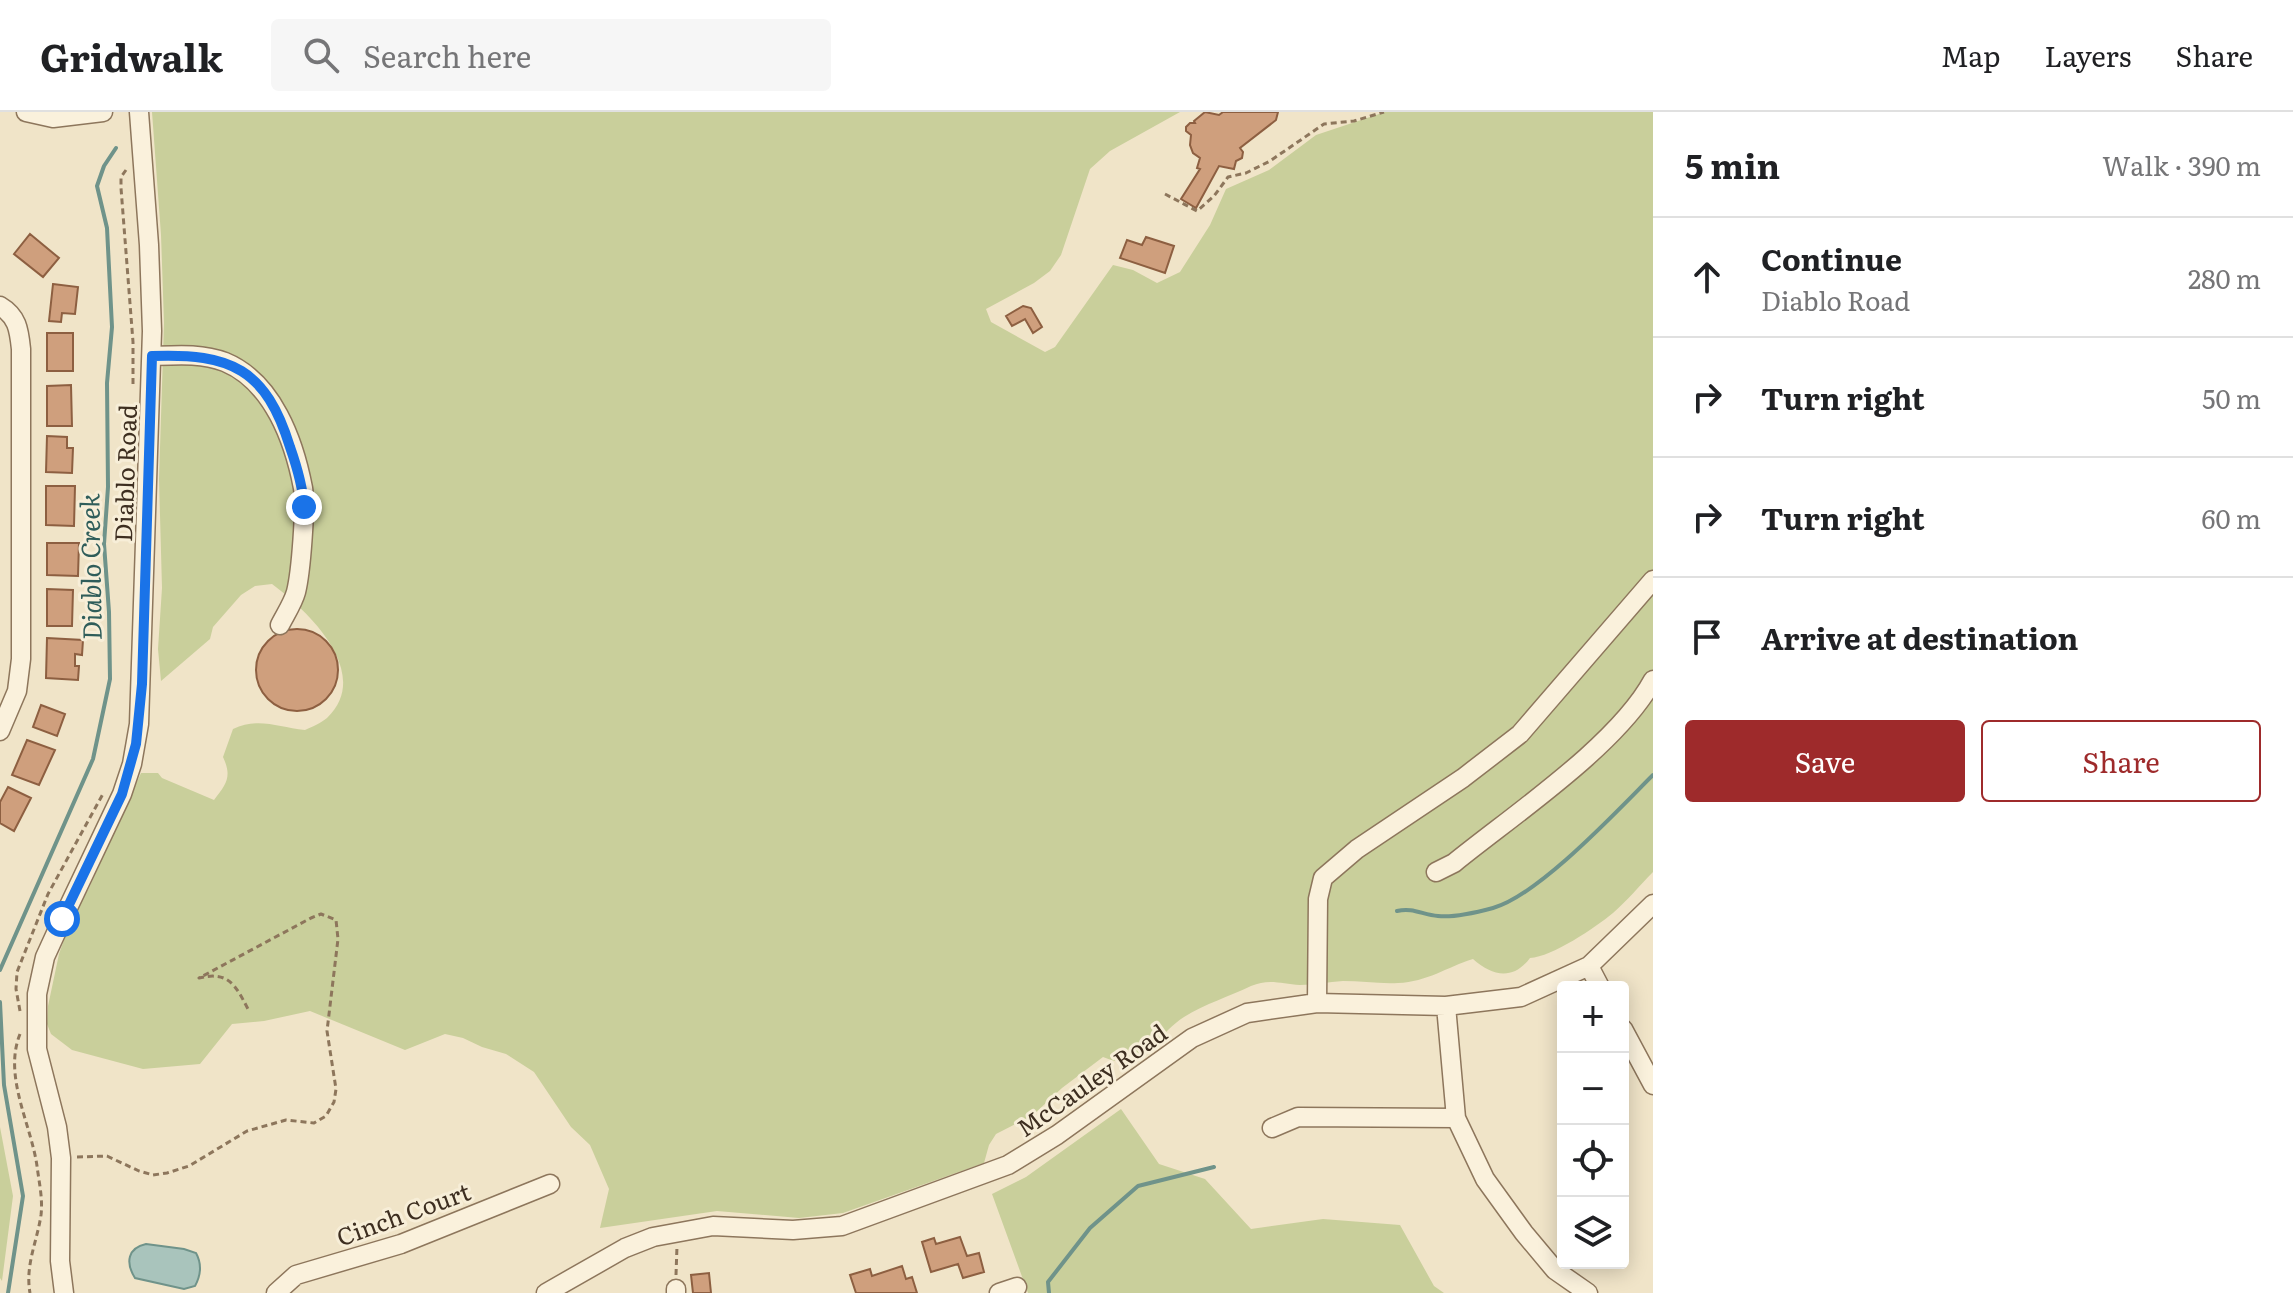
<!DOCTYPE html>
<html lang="en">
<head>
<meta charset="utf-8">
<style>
  body { margin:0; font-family:Literata,serif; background:#f6f6f6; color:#202124 }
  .controls { position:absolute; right:24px; bottom:24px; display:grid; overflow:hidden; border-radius:8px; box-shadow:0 4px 20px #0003 }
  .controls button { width:72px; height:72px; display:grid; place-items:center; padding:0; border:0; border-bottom:2px solid #e0e0e0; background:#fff; color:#202124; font:40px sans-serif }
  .stop { position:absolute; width:24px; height:24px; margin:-18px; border:6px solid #1a73e8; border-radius:50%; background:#fff }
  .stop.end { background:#1a73e8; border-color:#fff; box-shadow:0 2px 8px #0008 }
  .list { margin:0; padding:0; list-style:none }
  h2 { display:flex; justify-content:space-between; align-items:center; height:104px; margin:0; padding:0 32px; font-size:34px }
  h2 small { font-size:26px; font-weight:400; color:#757577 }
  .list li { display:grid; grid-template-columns:52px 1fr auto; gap:24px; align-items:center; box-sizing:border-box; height:120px; padding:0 32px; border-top:2px solid #e0e0e0 }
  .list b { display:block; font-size:30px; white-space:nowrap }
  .list p { margin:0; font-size:26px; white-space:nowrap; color:#757577 }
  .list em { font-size:26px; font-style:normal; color:#757577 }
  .actions { display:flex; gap:16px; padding:24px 32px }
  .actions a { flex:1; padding:18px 0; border:2px solid #9e2a2b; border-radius:8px; text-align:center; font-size:28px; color:#9e2a2b }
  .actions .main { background:#9e2a2b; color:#fff }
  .icon { flex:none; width:44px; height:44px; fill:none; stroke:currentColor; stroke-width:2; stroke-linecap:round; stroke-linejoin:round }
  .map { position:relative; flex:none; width:1653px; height:1181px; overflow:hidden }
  header { display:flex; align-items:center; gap:48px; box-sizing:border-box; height:112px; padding:0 40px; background:#fff; border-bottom:2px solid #e0e0e0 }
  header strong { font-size:38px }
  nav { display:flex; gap:44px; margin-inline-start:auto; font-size:28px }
  .search { width:560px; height:72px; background:#f6f6f6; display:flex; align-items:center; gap:20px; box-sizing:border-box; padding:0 28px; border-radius:8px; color:#757577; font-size:30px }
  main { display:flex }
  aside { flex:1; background:#fff }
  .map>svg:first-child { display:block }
</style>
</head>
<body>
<header>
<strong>Gridwalk</strong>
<div class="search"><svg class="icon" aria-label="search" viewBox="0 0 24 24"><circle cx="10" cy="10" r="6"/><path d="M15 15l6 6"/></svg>Search here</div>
<nav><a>Map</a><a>Layers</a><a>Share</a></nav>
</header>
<main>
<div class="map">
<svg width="1653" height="1181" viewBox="0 0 1653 1181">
  <rect width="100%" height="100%" fill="#f0e4c8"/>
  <path fill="#c9cf9b" d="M152,0H1180L1110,39L1090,57L1061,143L1050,159L1034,171L986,197L991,210L1045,240L1055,235L1113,153L1133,158L1157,171L1180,160L1210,113L1226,77L1269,58L1316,23L1385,0H1653V760C1640,773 1627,789 1613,801C1596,815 1552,845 1530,846C1513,869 1492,864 1473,847C1447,855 1427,870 1398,871C1380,872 1361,869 1343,869C1328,870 1314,873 1300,873C1282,872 1269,866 1251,874C1230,884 1205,892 1184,905C1157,922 1141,962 1103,945L1062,976L1033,1003L996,1022L989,1033L984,1051L843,1101L799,1106L717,1099L600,1116L609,1077L590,1033L571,1015L534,960L506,942L482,935L463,926L445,922L405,938L310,899L264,909L232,912L200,952L143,957L72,938L51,922L47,912L48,894L59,842L71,808L89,776L141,661H158L162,666L214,688C227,672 232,664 223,645L233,617C258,605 278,615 305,618C312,615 321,611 327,606C374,561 307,498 272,472L255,474L241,483L213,515L210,527L161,569L158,537L162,476L159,367L164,211L161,123Z
    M1121,997L1159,1052L1205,1067L1251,1117L1323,1107L1400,1113L1434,1174L1444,1181H1028L992,1082L1026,1065Z
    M0,1015L13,1084L2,1169L0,1166Z"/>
  <path fill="#a9c4bc" stroke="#6f938a" stroke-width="2" d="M146,1132L184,1137L196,1141C202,1152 201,1163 195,1174L184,1177L135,1166C125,1150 128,1136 146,1132Z"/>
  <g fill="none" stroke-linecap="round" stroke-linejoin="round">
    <path stroke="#6f938a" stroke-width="4" d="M1397,799C1413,795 1423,803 1438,804C1454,806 1478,800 1493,796C1539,783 1617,699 1653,663
      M0,858L93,647L110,567L109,500L104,432L108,375L107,271L112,215L107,116L97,74L104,54L116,36
      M0,890L4,973L23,1084L8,1181
      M1049,1181L1048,1170L1090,1116L1138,1074L1214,1055"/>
  </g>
  <path fill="#cf9f7d" stroke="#8d5f41" stroke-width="2" d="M1205,0L1219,3L1223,0H1278L1276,8L1240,36L1243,40L1242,46L1236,49L1234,57L1219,54L1196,96L1181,87L1200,57L1197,56L1200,46L1193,41L1190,33L1191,23L1186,19V15L1190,11H1195L1194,9Z
    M30,122L59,146L43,165L14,142Z
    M1146,125L1174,134L1165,161L1120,146L1127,128L1142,133Z
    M53,172L78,175L75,202L62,201L61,210L49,209Z
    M1023,194L1031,196L1042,215L1033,221L1025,207L1012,214L1006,204Z
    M47,221H73V259H47Z
    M71,273L72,314H47V274Z
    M47,324L67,325V336H73L72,361L46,360Z
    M46,374H75L74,414L46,413Z
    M47,431H79L78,464L47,463Z
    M47,477L73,478L72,514H47Z
    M256 558a41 41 0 1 1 82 0a41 41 0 1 1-82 0Z
    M47,526L83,528L82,543L75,542V554H79L78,568L46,566Z
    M41,593L65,602L57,624L33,615Z
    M27,628L55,638L39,673L12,663Z
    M8,675L31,686L14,719L0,711V690Z
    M960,1125L967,1144L979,1141L984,1160L963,1166L958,1152L931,1160L922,1130L934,1126L936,1132Z
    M902,1154L906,1167L912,1165L917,1181H856L850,1163L870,1157L872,1164Z
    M709,1161L711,1181H693L691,1163Z"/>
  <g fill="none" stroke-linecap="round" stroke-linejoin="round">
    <defs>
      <path id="minor" d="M26,0L53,6L103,0
        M0,194C17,204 19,217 21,237V547L17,579L0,619
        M152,244C177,243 202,241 225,250C273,270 294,329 303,376C306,395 301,460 296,480C293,491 285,503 280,513
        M1436,760L1454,751C1513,703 1618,633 1653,568
        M1589,854L1600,875
        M1317,891L1318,787L1323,766L1357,737L1463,666L1520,622L1653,468
        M1446,894L1456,1006L1485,1067L1524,1121L1555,1158L1588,1181
        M1623,917L1653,973
        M1272,1016L1298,1005L1456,1006
        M64,1181L60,1149L61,1046L57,1015L37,937V882L45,845L56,821L122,682L132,652L139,612L152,219L149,133L139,0
        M276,1181L296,1163L401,1132L550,1072
        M546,1181L625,1136L653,1125L713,1114L793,1118L842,1114L1008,1053L1057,1023L1192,926L1247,901L1317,891L1446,894L1521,885L1589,854L1653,792
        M676,1181V1177
        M999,1181L1017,1175"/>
    </defs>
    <use href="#minor" stroke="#8d765c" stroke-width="21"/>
    <path stroke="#8d765c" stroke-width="3" stroke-dasharray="6 4" stroke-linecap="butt" d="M126,58L121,65V76L133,230V276
      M1165,82L1197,99L1214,84L1228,65L1246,61L1270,49L1324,12L1354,9L1384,0
      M20,899L16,877L17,860L48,782L104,680
      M20,922C3,964 31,1012 37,1054C39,1070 43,1087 41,1103C37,1130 25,1153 30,1181
      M77,1045L107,1044L139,1059L153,1063L167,1061L189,1054L247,1019L286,1008L314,1011L326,1004L334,990L336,977L327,919L338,827L336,808L321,802L311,806L199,866C228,859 235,872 248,897
      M676,1163L677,1134"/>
    <use href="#minor" stroke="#faf1dc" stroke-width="18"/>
  </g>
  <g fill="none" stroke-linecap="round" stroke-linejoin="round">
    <path stroke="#1a73e8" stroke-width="10" d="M62,807L122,682L136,632L142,572L152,244C231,241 266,257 290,335C297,355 303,374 304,395"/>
  </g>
  <g text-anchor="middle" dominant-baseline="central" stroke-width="6" stroke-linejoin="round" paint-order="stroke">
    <g font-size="24" fill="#3d2e20" stroke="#f7eed8">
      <text transform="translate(124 361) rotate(-88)">Diablo Road</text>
      <text transform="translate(1091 967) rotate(-35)">McCauley Road</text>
      <text transform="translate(403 1101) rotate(-20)">Cinch Court</text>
    </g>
    <g font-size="26" font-style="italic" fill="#2f5d5a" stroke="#f7eed8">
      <text transform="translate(89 455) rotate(-91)">Diablo Creek</text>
    </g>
  </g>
</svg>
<div class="controls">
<button>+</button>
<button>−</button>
<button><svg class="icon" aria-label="locate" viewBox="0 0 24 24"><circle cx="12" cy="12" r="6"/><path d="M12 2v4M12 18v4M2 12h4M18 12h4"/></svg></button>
<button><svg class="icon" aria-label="layers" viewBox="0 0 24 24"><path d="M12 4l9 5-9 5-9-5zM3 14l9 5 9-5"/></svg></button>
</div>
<div class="stop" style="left:62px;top:807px"></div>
<div class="stop end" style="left:304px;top:395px"></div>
</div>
<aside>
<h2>5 min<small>Walk · 390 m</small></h2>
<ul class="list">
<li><svg class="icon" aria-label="ahead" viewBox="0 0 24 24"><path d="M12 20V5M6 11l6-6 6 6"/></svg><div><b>Continue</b><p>Diablo Road</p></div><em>280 m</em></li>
<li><svg class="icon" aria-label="right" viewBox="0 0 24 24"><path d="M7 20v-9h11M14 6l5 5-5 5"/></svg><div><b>Turn right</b></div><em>50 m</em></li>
<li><svg class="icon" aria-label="right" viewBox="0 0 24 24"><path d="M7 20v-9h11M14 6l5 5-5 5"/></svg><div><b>Turn right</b></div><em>60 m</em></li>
<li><svg class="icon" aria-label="arrive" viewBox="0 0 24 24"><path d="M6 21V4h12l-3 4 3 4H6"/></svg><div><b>Arrive at destination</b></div></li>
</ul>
<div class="actions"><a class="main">Save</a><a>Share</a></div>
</aside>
</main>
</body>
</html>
